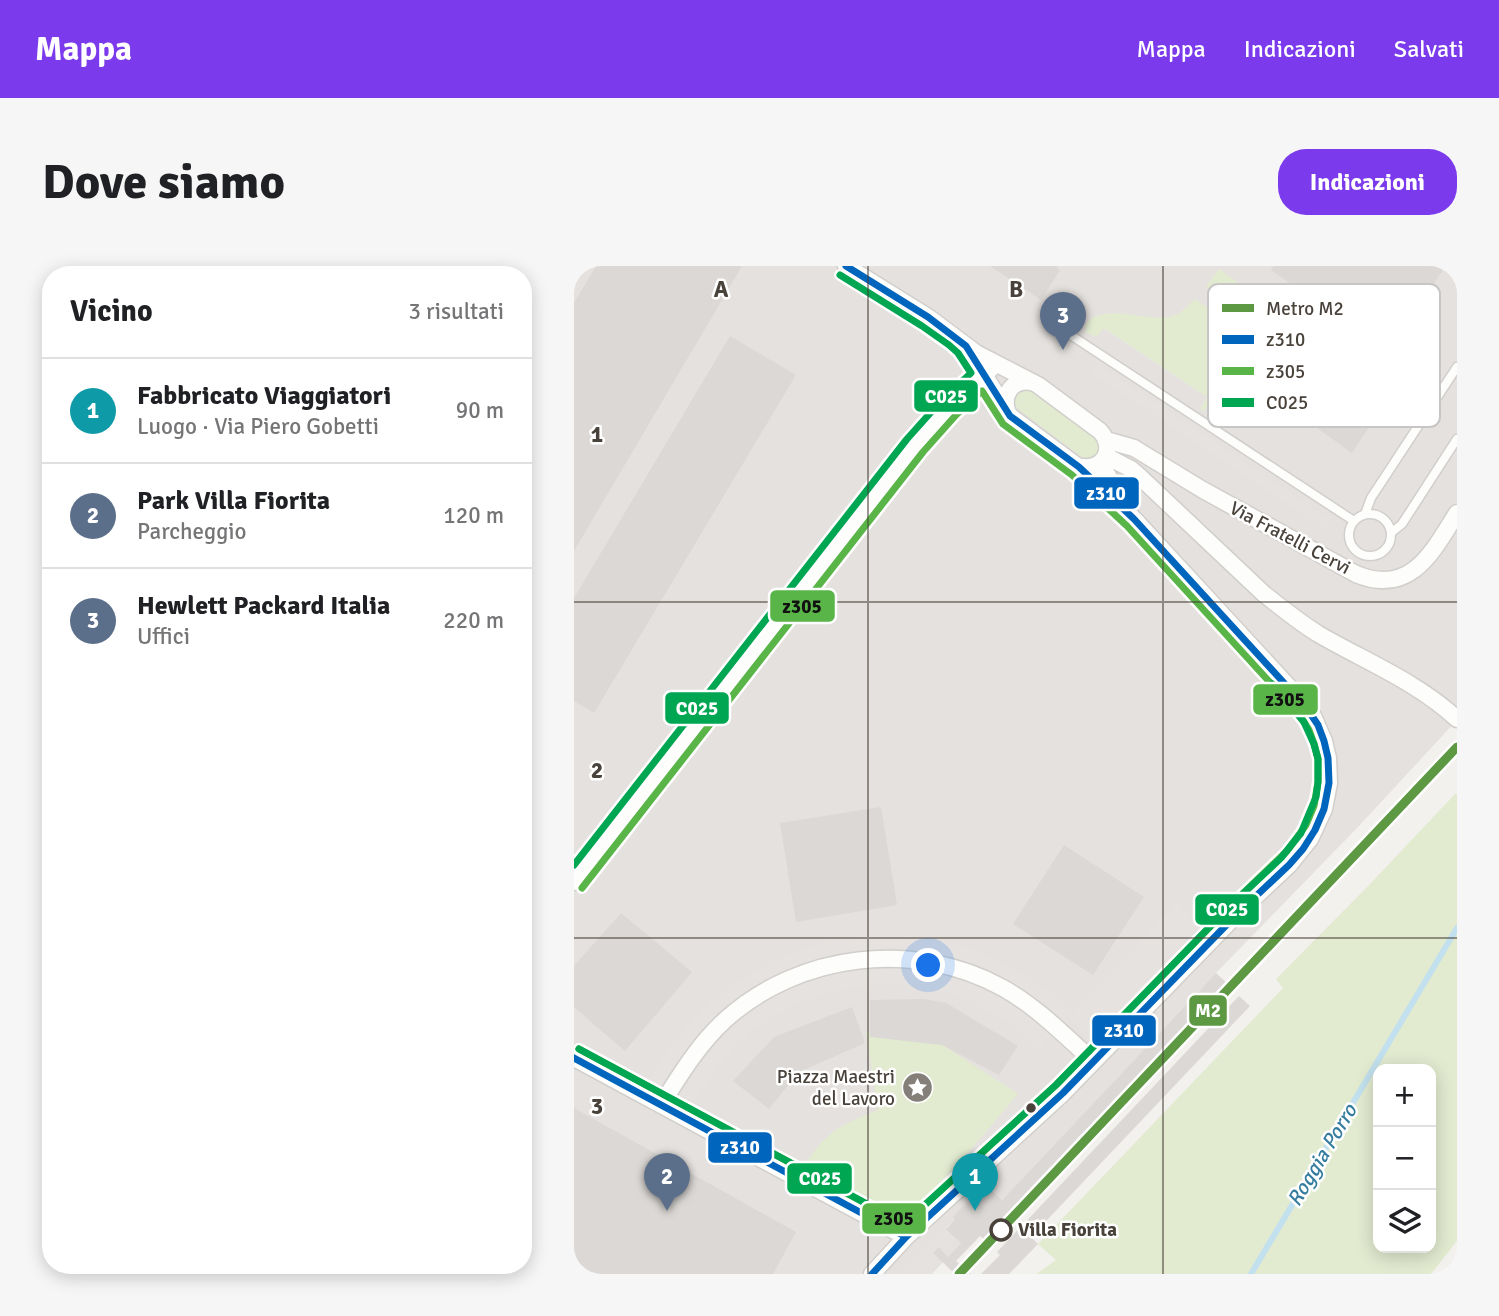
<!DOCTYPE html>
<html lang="it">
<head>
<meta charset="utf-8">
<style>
  body { margin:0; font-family:Signika,sans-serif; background:#f6f6f6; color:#202124 }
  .controls { position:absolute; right:21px; bottom:21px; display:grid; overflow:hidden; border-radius:14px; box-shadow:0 4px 18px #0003 }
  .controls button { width:63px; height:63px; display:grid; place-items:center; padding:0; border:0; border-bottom:2px solid #e0e0e0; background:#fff; color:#202124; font:35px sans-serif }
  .you { position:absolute; left:355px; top:700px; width:24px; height:24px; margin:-18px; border:5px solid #fff; border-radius:50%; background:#1a73e8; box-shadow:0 0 0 10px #1a73e833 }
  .badge { display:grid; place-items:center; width:46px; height:46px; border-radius:50%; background:#7c3aed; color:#fff; font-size:23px; font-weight:700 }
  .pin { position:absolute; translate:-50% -58px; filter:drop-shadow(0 2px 4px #0008) }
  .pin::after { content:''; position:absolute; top:37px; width:24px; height:21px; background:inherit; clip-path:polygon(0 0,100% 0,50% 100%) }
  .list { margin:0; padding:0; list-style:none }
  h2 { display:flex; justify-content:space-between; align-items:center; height:91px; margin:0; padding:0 28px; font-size:30px }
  h2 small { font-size:23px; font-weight:400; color:#757577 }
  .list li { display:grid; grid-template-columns:46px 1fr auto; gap:21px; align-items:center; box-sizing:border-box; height:105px; padding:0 28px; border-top:2px solid #e0e0e0 }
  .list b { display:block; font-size:26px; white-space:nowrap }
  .list p { margin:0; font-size:23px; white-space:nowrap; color:#757577 }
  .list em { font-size:23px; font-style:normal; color:#757577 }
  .icon { flex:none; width:38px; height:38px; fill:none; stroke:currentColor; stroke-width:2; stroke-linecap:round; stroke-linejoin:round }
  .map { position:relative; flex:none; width:883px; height:1008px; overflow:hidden; border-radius:28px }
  header { display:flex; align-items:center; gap:42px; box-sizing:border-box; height:98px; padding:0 35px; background:#7c3aed; color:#fff }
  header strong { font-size:33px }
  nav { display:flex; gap:38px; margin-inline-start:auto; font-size:24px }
  .intro { display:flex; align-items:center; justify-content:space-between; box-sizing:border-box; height:168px; padding:0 42px }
  h1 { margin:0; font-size:49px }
  .button { padding:18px 32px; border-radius:28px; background:#7c3aed; color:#fff; font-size:24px; font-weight:700 }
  main { display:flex; gap:42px; padding:0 42px }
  aside { flex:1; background:#fff; border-radius:28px; box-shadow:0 4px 18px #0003 }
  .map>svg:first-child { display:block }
</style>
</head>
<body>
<header>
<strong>Mappa</strong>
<nav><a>Mappa</a><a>Indicazioni</a><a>Salvati</a></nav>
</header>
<div class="intro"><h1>Dove siamo</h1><a class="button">Indicazioni</a></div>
<main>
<aside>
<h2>Vicino<small>3 risultati</small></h2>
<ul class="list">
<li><span class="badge" style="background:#0f9aa8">1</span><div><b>Fabbricato Viaggiatori</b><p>Luogo · Via Piero Gobetti</p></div><em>90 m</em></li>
<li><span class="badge" style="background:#5c6f8a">2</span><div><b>Park Villa Fiorita</b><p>Parcheggio</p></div><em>120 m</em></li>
<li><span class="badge" style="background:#5c6f8a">3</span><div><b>Hewlett Packard Italia</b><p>Uffici</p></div><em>220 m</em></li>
</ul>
</aside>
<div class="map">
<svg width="883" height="1008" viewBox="0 0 883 1008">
  <rect width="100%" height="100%" fill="#f3f1ee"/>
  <path fill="#e5e1de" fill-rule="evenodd" d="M0,0H883V454L784,561L642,707L428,934L410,918L380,951L381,953L372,962L387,977L374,991L365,982L369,996L358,1008H0ZM607,47L677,72L627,142L634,131L530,62L512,65L514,63L597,51Z"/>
  <path fill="#e2ebd0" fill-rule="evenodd" d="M645,3L684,31L671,48L632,20Z
    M621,33L678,72L630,145L626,143L633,131L530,62L522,71L511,66L513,63L511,59C529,34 575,58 599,50C608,47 614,39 621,33Z
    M451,122L459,124L523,172C529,184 522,194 508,191L444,143C438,134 441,126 451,122Z
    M882,527L883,529V975L857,1008H462L482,994L464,978L709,722L702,713L795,619ZM804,803H857V982H804Z
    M292,766L364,776L444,828L393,888L342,942L309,946L229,901C235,892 242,882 250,874C265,859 284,852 304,844Z"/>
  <path fill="#e5e2df" d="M522,97L758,255L752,264L516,106Z
    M602,637L627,661L519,774L495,751Z
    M303,669L339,670L373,676L407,686L454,710L482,730L499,745L465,782L428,752L402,738L375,728L333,720L304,719L276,722L248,729L221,739L184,761L162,780L143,801L119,838L75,814L94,784L116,756L141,732L170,711L201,694L234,681L268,673Z
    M371,960L384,971L349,1008H326Z"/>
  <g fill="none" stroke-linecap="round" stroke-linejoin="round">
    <path stroke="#c2e0ed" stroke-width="6" d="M677,1008L883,662"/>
  </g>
  <path fill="#dbd8d5" d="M22,0H168L0,285V37Z
    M416,0H484L483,2L486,4L467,34Z
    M699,0H863L869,4L788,121L811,137L778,187L708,137L702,144L654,111L680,75L717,18L697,4Z
    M156,70L222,109L20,447L0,435V332Z
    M307,541L323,639L222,656L206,557Z
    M490,579L570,631L519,709L439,658Z
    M47,647L118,706L51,785L0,741V700Z
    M642,707L654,718L412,975L406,970L382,995L397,1008H381L359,987L365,981L374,991L387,977L372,963L381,953L379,951L410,918L428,934Z
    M665,730L676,740L457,971L464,978L435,1008H407L426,989L423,986Z
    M350,733L372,737L444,780L425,809L368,779L296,771V734Z
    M278,741L291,777L225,806L195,843L159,815L200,771Z
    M0,842L222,966L199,1008H0Z"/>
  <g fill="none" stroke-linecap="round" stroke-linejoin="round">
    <defs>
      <path id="lane" d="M489,64L780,255
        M775 269a21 21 0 1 1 42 0a21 21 0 1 1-42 0Z
        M791,248L797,232L883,101
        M817,267L828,258L883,173"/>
      <path id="street" d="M272,0L354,51L402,87L464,119L526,165C543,184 528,207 503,200L436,150L392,80
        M433,145C428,127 439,113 458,116
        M532,174L560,182L629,224L782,308C837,331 859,285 883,247
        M532,190L557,203L564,209L690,328C708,342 726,357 746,369C793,396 843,416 883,453
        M526,197L550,236
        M0,616L341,179L374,141L422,98
        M0,792L332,971
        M87,839C106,809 124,779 151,754C225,687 340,673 429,722C463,741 490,769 519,795
        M298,1008L332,971L489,827L666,645L715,599L736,573L750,543L755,517L754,492L750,475L739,450L714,420L560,253L505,201"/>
    </defs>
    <use href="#lane" stroke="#d1cfcc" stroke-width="11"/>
    <use href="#street" stroke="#d1cfcc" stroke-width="19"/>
    <use href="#lane" stroke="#fdfdfc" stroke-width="8"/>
    <use href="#street" stroke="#fdfdfc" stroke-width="16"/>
    <defs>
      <path id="bus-1" d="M272,0L354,51L392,80L436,150L505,201L560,253L732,441L744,459L750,475L754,492L755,517L750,543L741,564L729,583L715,599L666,645L489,827L332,971L298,1008
        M0,792L332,971"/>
      <path id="bus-2" d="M5,783L330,958L482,819L658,638L713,585L732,559L740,540L744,516V493L740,478L735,464L724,447L553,260L498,209L429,158L408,125L382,149L349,186L8,622"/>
      <path id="bus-3" d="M0,599L333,173L367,135L397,107L384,87L375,79L348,60L266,9
        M5,783L330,958L482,819L658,638L707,592L727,567L742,531L744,516V493L740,478L730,456L698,418"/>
    </defs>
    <use href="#bus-1" stroke="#fff" stroke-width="12"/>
    <use href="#bus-2" stroke="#fff" stroke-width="12"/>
    <use href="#bus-3" stroke="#fff" stroke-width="12"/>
    <use href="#bus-1" stroke="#0065bd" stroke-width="7"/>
    <use href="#bus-2" stroke="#59b548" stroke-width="7"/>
    <use href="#bus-3" stroke="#00a651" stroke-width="7"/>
    <defs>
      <path id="metro-1" d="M385,1008L883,481"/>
    </defs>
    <use href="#metro-1" stroke="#fff" stroke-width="14"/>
    <use href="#metro-1" stroke="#5d9842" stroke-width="9"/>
  </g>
  <path fill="none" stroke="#49423a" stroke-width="2" stroke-opacity="0.55" d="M294,0V1008M589,0V1008M0,336H883M0,672H883"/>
  <defs>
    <symbol id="sight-disc" viewBox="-11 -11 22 22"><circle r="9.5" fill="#847f79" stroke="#fff"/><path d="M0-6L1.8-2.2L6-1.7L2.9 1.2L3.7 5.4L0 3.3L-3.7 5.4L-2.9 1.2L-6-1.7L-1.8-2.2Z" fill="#fff"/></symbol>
  </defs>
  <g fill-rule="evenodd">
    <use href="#sight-disc" x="326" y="804" width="35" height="35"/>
  </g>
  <circle fill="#49423a" stroke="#fff" stroke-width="2.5" cx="457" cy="842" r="6"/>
  <circle fill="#fff" stroke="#49423a" stroke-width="3.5" cx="427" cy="964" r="10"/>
  <g text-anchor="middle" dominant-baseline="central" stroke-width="5" stroke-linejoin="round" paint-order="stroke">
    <g font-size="19" fill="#49423a" stroke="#fff">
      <text transform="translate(716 272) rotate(28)">Via Fratelli Cervi</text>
    </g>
    <g font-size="19" fill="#49423a" stroke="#fff" text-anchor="end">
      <text x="321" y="811">Piazza Maestri<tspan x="321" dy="22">del Lavoro</tspan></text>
    </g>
    <g font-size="19" font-weight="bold" fill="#49423a" stroke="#fff" text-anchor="start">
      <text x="444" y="964">Villa Fiorita</text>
    </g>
    <g font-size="21" font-style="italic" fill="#357c9f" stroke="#fff">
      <text transform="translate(748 889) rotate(-59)">Roggia Porro</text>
    </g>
  </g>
  <rect x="634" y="18" width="232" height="143" rx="10" fill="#fff" stroke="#c8c6c4" stroke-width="2"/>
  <rect x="648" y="38" width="32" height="8" fill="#5d9842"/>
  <rect x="648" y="69" width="32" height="9" fill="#0065bd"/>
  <rect x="648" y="101" width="32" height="8" fill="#59b548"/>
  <rect x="648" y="132" width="32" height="9" fill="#00a651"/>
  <g font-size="19" fill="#49423a">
    <text x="692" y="49">Metro M2</text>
    <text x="692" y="80">z310</text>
    <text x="692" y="112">z305</text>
    <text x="692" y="143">C025</text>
  </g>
  <g font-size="23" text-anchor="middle" font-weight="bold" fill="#49423a" stroke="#fff" stroke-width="5" stroke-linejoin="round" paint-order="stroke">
    <text x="147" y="31">A</text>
    <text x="442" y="31">B</text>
    <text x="23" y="176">1</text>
    <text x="23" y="512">2</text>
    <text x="23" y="848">3</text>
  </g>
  <g stroke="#fff" stroke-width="2.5">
    <rect x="339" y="113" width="66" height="34" rx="7" fill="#00a651"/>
    <rect x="499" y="210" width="67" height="34" rx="7" fill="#0065bd"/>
    <rect x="195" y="323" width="67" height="34" rx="7" fill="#59b548"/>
    <rect x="678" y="417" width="67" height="33" rx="7" fill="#59b548"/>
    <rect x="90" y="425" width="66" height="34" rx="7" fill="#00a651"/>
    <rect x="620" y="627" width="66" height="33" rx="7" fill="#00a651"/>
    <rect x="614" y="728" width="40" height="33" rx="7" fill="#5d9842"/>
    <rect x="517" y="748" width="66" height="33" rx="7" fill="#0065bd"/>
    <rect x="133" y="865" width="66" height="33" rx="7" fill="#0065bd"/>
    <rect x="212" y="896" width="67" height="33" rx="7" fill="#00a651"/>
    <rect x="287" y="936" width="66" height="33" rx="7" fill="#59b548"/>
  </g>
  <g font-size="19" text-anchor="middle" font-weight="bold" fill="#fff">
    <text x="372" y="137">C025</text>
    <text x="532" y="234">z310</text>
    <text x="123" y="449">C025</text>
    <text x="653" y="650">C025</text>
    <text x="634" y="751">M2</text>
    <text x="550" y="771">z310</text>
    <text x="166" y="888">z310</text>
    <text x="246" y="919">C025</text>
  </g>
  <g font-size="19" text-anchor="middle" font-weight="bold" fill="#111">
    <text x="228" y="347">z305</text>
    <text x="711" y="440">z305</text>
    <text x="320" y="959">z305</text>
  </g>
</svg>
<div class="controls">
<button>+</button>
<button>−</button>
<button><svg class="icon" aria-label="layers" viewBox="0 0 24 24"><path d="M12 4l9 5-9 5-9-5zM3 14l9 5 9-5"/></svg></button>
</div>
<div class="you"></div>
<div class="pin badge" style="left:401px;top:945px;background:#0f9aa8">1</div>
<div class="pin badge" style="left:93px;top:945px;background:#5c6f8a">2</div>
<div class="pin badge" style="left:489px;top:84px;background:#5c6f8a">3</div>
</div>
</main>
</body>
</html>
